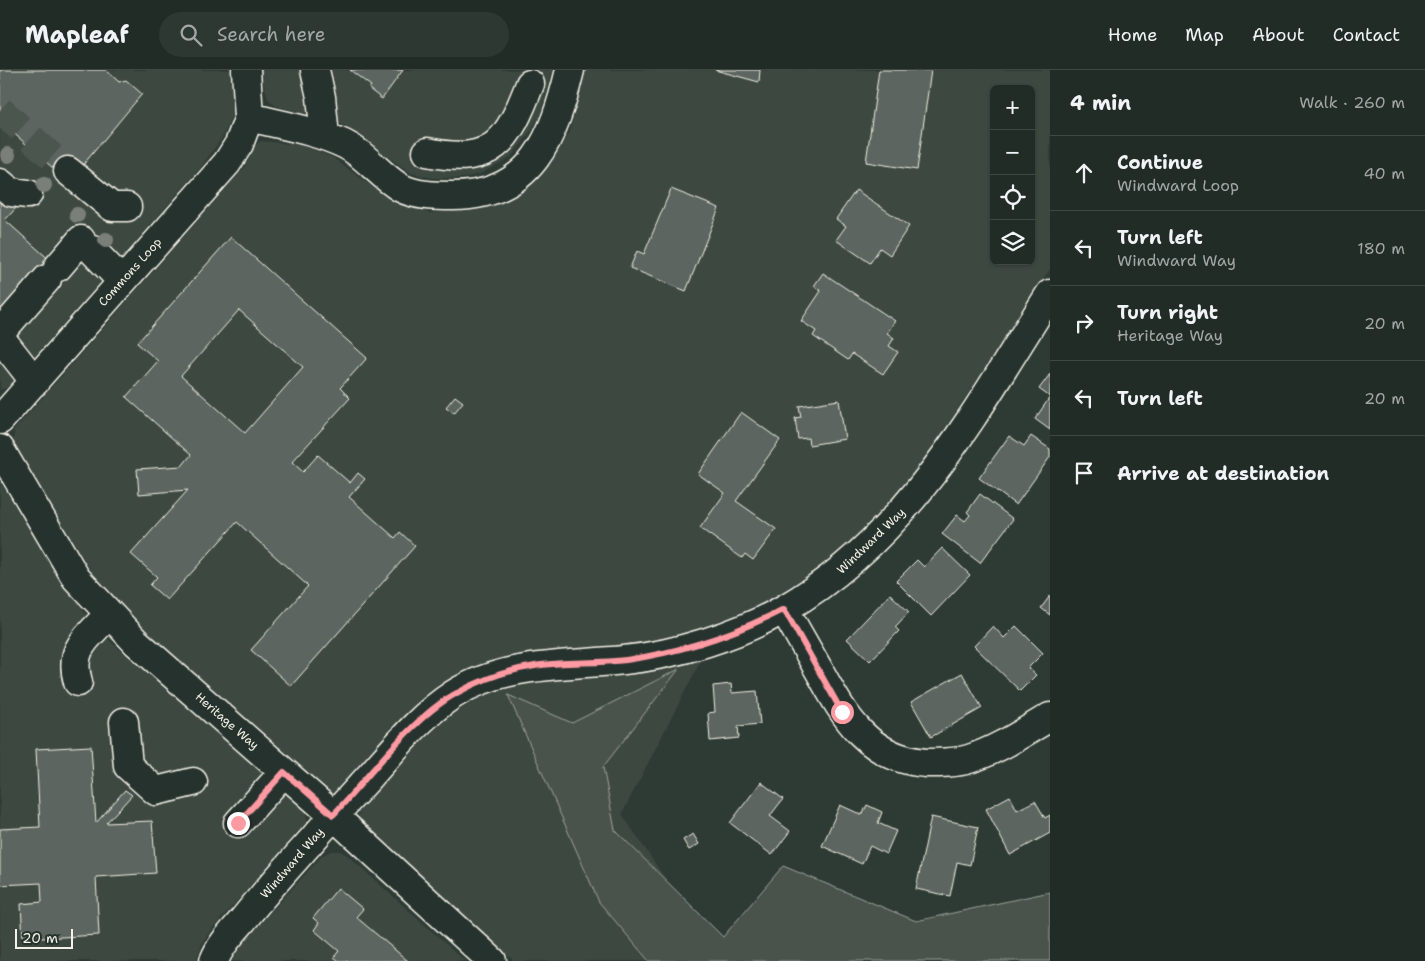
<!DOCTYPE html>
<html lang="en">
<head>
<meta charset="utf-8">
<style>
  body { margin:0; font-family:"Shantell Sans",sans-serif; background:#2e3833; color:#f1f3f6 }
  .controls { position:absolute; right:15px; top:15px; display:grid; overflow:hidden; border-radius:8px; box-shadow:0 1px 4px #0004 }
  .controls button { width:45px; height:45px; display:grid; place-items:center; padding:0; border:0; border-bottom:1px solid #3f4844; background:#222c27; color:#f1f3f6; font:25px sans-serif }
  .scale { position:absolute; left:15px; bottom:12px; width:58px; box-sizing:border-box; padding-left:5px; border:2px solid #f4f1e8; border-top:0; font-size:14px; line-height:18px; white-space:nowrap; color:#f4f1e8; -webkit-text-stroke:4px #26332d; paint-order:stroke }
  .stop { position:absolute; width:15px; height:15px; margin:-11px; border:4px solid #ff9aa2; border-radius:50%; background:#fff }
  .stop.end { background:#ff9aa2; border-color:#fff; box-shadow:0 1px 5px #0008 }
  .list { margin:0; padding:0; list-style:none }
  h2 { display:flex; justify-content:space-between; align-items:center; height:65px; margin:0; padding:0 20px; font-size:21px }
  h2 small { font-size:16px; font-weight:400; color:#a2a7a7 }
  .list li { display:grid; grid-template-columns:32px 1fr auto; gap:15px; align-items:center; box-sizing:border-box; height:75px; padding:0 20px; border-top:1px solid #3f4844 }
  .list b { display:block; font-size:19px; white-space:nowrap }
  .list p { margin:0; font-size:16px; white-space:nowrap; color:#a2a7a7 }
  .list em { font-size:16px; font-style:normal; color:#a2a7a7 }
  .icon { flex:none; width:28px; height:28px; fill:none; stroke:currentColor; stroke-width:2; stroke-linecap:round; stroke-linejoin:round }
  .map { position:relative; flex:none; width:1050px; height:891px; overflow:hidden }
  header { display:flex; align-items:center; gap:30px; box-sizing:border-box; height:70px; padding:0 25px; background:#222c27; border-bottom:1px solid #3f4844 }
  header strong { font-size:24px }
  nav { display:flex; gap:28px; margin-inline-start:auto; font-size:18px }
  .search { width:350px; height:45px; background:#2e3833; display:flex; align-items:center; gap:12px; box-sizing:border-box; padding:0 18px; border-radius:28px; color:#a2a7a7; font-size:19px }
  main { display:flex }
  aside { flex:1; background:#222c27 }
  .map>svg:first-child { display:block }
</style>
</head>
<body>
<header>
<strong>Mapleaf</strong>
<div class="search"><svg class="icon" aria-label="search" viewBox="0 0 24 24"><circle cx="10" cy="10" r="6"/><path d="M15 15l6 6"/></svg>Search here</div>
<nav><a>Home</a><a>Map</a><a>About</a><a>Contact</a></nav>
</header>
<main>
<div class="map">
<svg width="1050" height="891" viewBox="0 0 1050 891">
  <rect width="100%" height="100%" fill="#2e3b34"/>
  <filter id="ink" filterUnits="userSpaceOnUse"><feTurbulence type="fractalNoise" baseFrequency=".02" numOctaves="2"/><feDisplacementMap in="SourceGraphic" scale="10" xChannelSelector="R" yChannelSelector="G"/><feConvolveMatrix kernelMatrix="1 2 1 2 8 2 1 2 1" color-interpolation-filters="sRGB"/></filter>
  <g filter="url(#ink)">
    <path fill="#3c4841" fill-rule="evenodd" d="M0,0H230L234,15L233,42L224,65L201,97L8,317L0,320Z
      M260,0H553L541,43L532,60L511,87L480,104L463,108H433L411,103L401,96L338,52L276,36L268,29Z
      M585,0H1050V199L918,399L881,445L834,489L779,525L748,540L670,569L624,578L534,584L339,722L328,723L146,565L97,510L14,379V360L245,97L255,76L261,71L301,75L332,87L390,130L430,143L478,139L513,125L534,109L551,91L570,62ZM994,19H1031V191H994Z
      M0,412L69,521L84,542L110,571L305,740L307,751L213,858L203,871L196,891H0Z
      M702,588L622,744L720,891H514L365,758L358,748L361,739L382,713L434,655L496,618L538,609L654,597Z
      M331,781H340L347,785L465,891H231L240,876L323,785Z"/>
    <path fill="#48524c" stroke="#9ea29a" d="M679,599L603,697L615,760L723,867L783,796L916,851L1050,822V891H649L599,832L508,625L572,653Z"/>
    <path fill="#5c655e" stroke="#f4f1e8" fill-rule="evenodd" d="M0,0H106L119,12L126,10L142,24L82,96L63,107L0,51Z
      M350,0H403L382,29L369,19L371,16Z
      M715,0H760L759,12Z
      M879,0H931L917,100L866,92Z
      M671,119L719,138L686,221L630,198L637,181L644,184Z
      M856,120L909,156L890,185L880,178L870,193L836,170L846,156L836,149Z
      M0,124L16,138L5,150L62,201L8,241L3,237L0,241Z
      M231,167L367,288L340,318L350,328L292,392L303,402L318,385L350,413L358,403L365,409L349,427L395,468L400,462L415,476L291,616L251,580L308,516L237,452L167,530L150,515L157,507L131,484L188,420L139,424L137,399L182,396L191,385L126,327L158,291L137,273ZM239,240L303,297L245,363L181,306Z
      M823,203L895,251L887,263L894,268L889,276L898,282L883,304L852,284L848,290L813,266L816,261L801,251L821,221L814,216Z
      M1050,304V327L1039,319Z
      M455,326L463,332L454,343L446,337Z
      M1050,327V360L1035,349Z
      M839,330L845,369L809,375L808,368L798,369L795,348L801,347L799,336Z
      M741,342L780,370L736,431L776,459L753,490L745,484L742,488L700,458L725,423L698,404Z
      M1009,366L1024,376L1031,366L1050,379V387L1016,435L979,408Z
      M980,424L1013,449L980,493L942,464L957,445L965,451L970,445L967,442Z
      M942,478L970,505L931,546L896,511L917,490L924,497Z
      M890,524L909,542L895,557L899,561L870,591L847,569Z
      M1050,526V545L1041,538Z
      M993,556L1004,568L1016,556L1043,583L1028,598L1036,605L1020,621L974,576Z
      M962,603L982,638L931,667L911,632Z
      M731,614L732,623L757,621L760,654L738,656L739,668L710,671L708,643L715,642L713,616Z
      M91,676L96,753L125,720L132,725L106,753L152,751L156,803L96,807L99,865L23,869L21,834L42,832L41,813L0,815V759L40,757L36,679Z
      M761,712L783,729L770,746L790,761L772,785L730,753Z
      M1010,726L1017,740L1035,731L1045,748L1050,745V763L1010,785L986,739Z
      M840,735L862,745L867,735L882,742L878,753L896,761L886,784L870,776L862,794L822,776Z
      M931,747L978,757L970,795L957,792L950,826L916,819Z
      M693,764L699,774L689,780L683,770Z
      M338,818L363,839L356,847L408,891H339L334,887L339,881L314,860L319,853L313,848Z"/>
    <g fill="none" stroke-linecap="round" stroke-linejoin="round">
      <path stroke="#4c564f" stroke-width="28" stroke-dasharray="28 14" stroke-linecap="butt" d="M0,40L68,101"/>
      <defs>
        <path id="minor" d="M246,0L249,47C281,55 314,60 344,74C365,84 380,106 401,118C416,126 437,126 453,126C533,126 554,66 570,0
          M315,0L321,27L325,66
          M427,82C494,96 508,71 530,14
          M68,101L112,137H127
          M0,113L11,122L28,124
          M92,180L122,211
          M58,197L81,170
          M0,263L47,209
          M6,275L35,312
          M0,350L227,93L239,74L249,47
          M0,379L76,508L136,572L333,745L492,891
          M784,539C796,560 808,581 820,602C845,648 869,689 927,693C941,693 956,693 969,689C998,680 1024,662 1050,647
          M78,612C68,578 88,568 109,544
          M124,652L128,696L156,721L193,712
          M238,753L284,702
          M214,891C220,875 232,863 243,850C265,822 289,796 313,769C331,748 351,727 370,706C396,677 420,646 454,624C505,592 566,596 624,590C675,585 739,565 784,539C910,466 974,343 1050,224"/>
      </defs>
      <use href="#minor" stroke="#f4f1e8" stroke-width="31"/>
      <use href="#minor" stroke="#26332d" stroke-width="28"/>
    </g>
    <g fill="#7a8079">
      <circle cx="8" cy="85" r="8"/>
      <circle cx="44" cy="115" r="8"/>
      <circle cx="77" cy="145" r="8"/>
      <circle cx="106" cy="170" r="8"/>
    </g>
  </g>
  <g fill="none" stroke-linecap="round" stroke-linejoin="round" filter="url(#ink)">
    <path stroke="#ff9aa2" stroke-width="6" d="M238,753L284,702L333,745C368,708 413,646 457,623C480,610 509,600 535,596C565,591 596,594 626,590C682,582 735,564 784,539L842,642"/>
  </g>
  <g text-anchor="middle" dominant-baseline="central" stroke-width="4" stroke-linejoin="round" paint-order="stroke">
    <g font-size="12" fill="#f4f1e8" stroke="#26332d">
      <text transform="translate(130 202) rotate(-48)">Commons Loop</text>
      <text transform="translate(871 471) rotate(-44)">Windward Way</text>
      <text transform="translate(227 651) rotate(41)">Heritage Way</text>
      <text transform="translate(292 793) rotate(-49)">Windward Way</text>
    </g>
  </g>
</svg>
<div class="controls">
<button>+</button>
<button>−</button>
<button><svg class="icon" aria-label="locate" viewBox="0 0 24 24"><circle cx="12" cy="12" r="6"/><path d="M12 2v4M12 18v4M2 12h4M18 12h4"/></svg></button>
<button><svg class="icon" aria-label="layers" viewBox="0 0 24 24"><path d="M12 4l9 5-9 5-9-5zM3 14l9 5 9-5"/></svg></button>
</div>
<div class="scale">20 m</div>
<div class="stop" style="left:842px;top:642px"></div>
<div class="stop end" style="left:238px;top:753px"></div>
</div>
<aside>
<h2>4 min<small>Walk · 260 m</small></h2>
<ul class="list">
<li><svg class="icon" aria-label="ahead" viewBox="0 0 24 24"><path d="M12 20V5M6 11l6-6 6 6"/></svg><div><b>Continue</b><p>Windward Loop</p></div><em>40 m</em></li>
<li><svg class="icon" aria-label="left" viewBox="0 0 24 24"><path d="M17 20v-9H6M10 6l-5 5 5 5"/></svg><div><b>Turn left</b><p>Windward Way</p></div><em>180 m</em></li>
<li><svg class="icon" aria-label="right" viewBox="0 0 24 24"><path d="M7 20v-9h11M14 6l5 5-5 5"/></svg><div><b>Turn right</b><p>Heritage Way</p></div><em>20 m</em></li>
<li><svg class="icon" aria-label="left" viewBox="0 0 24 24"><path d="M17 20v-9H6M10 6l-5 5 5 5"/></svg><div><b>Turn left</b></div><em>20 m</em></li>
<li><svg class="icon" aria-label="arrive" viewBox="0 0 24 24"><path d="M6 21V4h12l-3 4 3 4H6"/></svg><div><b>Arrive at destination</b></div></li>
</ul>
</aside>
</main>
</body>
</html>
